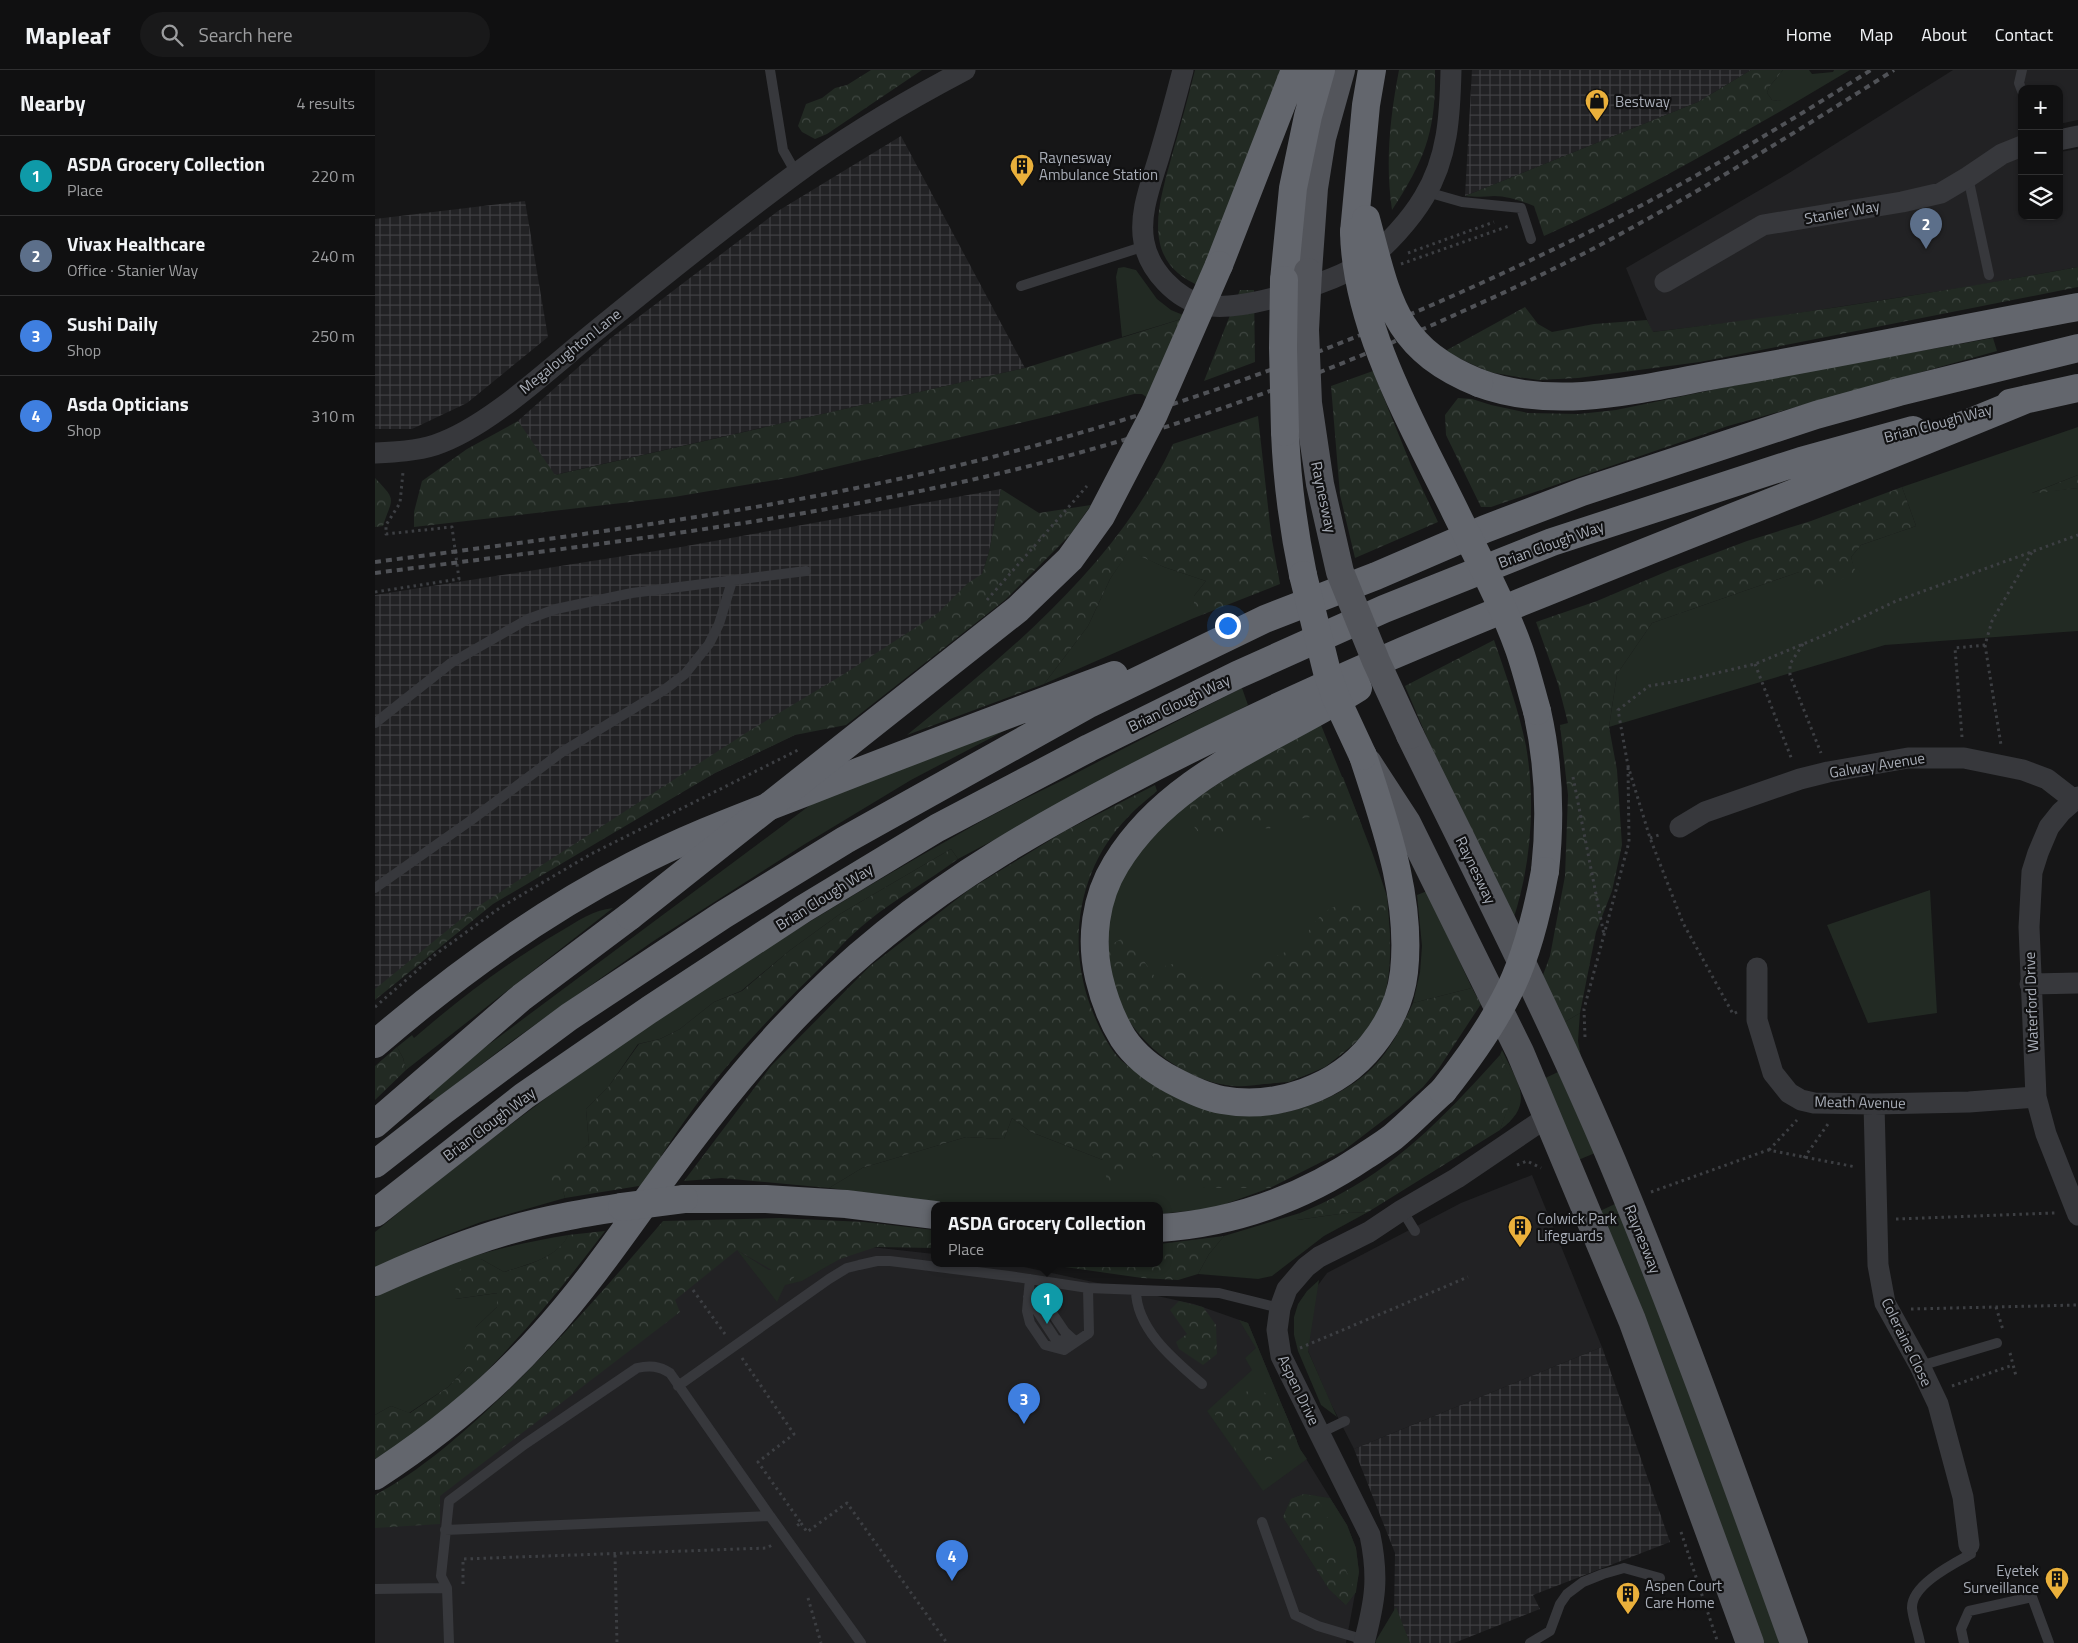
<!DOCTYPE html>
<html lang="en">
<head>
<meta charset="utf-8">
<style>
  body { margin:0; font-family:"Titillium Web",sans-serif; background:#19191a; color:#f1f3f6 }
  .controls { position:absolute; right:15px; top:15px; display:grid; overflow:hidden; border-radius:10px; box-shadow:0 1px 4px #0004 }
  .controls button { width:45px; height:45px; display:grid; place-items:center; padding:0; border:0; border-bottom:1px solid #303031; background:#101011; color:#f1f3f6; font:25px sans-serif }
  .you { position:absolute; left:852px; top:555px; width:18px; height:18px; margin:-12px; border:4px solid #fff; border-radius:50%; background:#1a73e8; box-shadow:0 0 0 8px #1a73e833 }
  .badge { display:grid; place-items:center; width:32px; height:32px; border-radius:50%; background:#0f766e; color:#fff; font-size:16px; font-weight:700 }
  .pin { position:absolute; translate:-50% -41px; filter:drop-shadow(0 1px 2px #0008) }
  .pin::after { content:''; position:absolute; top:26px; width:18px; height:15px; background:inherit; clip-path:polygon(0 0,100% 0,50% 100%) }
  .popup { position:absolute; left:556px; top:1132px; width:232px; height:65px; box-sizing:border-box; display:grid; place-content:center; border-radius:10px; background:#101011; filter:drop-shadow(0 1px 4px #0005); font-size:16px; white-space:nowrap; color:#9c9d9f }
  .popup b { font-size:19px; color:#f1f3f6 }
  .popup::after { content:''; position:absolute; left:50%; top:100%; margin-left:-10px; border:10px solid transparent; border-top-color:#101011 }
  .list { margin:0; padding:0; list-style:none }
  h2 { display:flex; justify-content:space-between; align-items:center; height:65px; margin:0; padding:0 20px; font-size:21px }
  h2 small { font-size:16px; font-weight:400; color:#9c9d9f }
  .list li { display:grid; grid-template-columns:32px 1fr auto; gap:15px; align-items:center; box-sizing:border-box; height:80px; padding:0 20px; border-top:1px solid #303031 }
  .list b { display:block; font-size:19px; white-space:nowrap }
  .list p { margin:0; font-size:16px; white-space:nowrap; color:#9c9d9f }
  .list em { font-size:16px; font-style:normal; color:#9c9d9f }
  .icon { flex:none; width:28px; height:28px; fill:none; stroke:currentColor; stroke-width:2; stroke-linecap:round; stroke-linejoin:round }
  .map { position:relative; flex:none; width:1703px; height:1573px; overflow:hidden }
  header { display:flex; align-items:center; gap:30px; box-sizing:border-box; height:70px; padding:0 25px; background:#101011; border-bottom:1px solid #303031 }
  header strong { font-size:24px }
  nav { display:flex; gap:28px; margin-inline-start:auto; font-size:18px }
  .search { width:350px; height:45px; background:#19191a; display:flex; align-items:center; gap:12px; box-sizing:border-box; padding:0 18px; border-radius:28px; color:#9c9d9f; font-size:19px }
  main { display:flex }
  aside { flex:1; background:#101011 }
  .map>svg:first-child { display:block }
</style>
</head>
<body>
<header>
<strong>Mapleaf</strong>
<div class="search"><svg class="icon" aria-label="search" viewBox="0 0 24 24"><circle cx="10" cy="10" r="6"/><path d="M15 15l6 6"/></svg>Search here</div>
<nav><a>Home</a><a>Map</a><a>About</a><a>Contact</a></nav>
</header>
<main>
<aside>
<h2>Nearby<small>4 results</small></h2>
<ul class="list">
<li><span class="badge" style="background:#0f9aa8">1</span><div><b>ASDA Grocery Collection</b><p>Place</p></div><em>220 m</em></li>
<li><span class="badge" style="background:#5c6f8a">2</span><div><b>Vivax Healthcare</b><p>Office · Stanier Way</p></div><em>240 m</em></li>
<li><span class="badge" style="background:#3f7fe0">3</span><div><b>Sushi Daily</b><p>Shop</p></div><em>250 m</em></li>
<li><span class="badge" style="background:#3f7fe0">4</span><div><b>Asda Opticians</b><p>Shop</p></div><em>310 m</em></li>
</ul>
</aside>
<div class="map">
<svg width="1703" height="1573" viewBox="0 0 1703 1573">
  <defs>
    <pattern id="industrial-grid" width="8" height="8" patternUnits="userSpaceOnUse" patternTransform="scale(1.25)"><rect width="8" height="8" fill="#222224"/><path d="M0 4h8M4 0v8" fill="none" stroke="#3f3f42"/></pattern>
    <pattern id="forest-crowns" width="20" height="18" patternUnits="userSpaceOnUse" patternTransform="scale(1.25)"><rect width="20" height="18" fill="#222a23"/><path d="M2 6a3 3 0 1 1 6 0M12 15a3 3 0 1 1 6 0" fill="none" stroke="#3f4641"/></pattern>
  </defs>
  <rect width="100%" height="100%" fill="#161617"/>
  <path fill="#222224" d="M1578,0H1703V50L1684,54V19H1647V63L1643,64L1647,81V146H1684V82L1703,79V197L1598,216L1386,249L1277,262L1251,198L1414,103Z
    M1157,1105L1227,1277L979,1379L954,1330L933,1281L929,1234L952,1203L1086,1133Z
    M363,1175H478L559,1184L560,1193H631L819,1234L873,1253L925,1379L972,1455L981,1478L984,1502L971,1573H0V1452Z"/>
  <path fill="url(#industrial-grid)" d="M1097,0H1376L1323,32L1090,126Z
    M526,66L650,298L179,405L126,366L236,268L403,141Z
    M150,131L173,267L92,333L37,359H0V149Z
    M626,419L614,482L593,548L480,636L340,703L96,841L0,926V525L306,477Z
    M1227,1277L1295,1472L1158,1525L1165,1539L1079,1573H1023L1019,1546L1020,1483L979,1379Z"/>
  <path fill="#222a23" d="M1408,0H1434L1437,4L1458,2L1459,0H1475L1406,41V31L1397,30L1392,23L1394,17Z
    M749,197L761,200L782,229L796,240L813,247L747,267L741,207L743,198Z
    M1703,357V405L1657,423L1703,418V561L1510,575L1234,657L1242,604L1277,553L1424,502L1480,504L1476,487L1486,475L1541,456L1527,417Z
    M754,480L789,497L831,511L819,526V548L669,614L713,556L735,509Z
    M867,618L873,635L583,789L576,779L465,844L414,881L366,921L339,932L305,959L285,969L263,974L234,1016L211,1039L214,1074C195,1088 182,1102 190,1128L106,1152L59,1170L0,1199V1162C184,1008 387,874 596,757C626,740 657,725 688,710C747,679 807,649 867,618Z
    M650,650L536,710L430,774L277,872L137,971L60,1030L54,1029L56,1020L93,990L446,727Z
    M876,693L968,707L997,782L1012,826L1015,865L1011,916L969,982L950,997L914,1012L860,1016L837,1012L811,1000L791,989L776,976L757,955L736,912L732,854L742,818L760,786L804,739Z
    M1555,820L1562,943L1493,953L1452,855Z
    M1052,821L1097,918L1038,933L1045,902L1047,876L1042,825Z
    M238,838L31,1000L28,988L22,977L37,965L39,968C85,928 133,892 186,861C203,851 218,840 238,838Z
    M1205,943L1203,971L1206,987L1188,953Z
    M1127,980C1143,1014 1161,1033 1125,1060L1140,1016L1125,985Z
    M1183,1002L1220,1083L1201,1091L1166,1010Z
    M637,1048L656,1062L728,1090L778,1085L830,1118H895L839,1138L785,1144L784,1135H590L454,1118L487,1098L591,1067L629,1069Z
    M1242,1133L1279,1225L1405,1573H1384L1225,1141Z
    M993,1142L949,1166L897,1206L883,1209L823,1204L834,1184L849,1166L925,1143L922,1150L971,1143Z
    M193,1165C184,1188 150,1195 129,1202L106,1189L80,1229L123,1223L122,1237L101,1257L93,1296L73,1317L34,1343L16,1336L0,1345V1227C17,1219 34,1209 52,1202C97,1184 145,1173 193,1165Z
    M362,1180L394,1200L430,1192L456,1194L427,1211L410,1215L402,1232Z
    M944,1210L933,1281L962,1347L946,1335L923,1281L919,1265V1247L923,1234L932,1221Z
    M864,1250L873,1253L925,1379L932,1389L888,1421L832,1341L877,1300L870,1288L881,1278Z
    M929,1424L955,1428L972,1455L981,1478L984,1502L981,1522L971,1535L954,1519L908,1447L916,1429Z
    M1021,1537L1035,1573H1001L1000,1572Z"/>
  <path fill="url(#forest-crowns)" d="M496,0H547L452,64L440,69L427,62L423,56L431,34L447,28L460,18L472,15Z
    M820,0H907L827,217C763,192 784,134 797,85C805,57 813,28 820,0Z
    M1024,0H1060C1061,62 1050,89 1017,140C1010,93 1015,47 1024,0Z
    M1376,0H1408L1394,17L1392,23L1397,30L1406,31V41C1328,85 1251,130 1169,166L1159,136C1146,131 1132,126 1119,126C1109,127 1101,127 1090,126L1323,32Z
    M1703,197V217L1325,292L1203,308L1163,310L1137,306L1114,302L1073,283L1072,280L1150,237L1163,254L1177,262L1219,254L1272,250L1278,262C1420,245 1562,223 1703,197Z
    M865,220H879L880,292L829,311Z
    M813,247L776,330L767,324H759L670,347L418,407L299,427L39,457V442L47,411L92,379L143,351L180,405L650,298Z
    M1618,268L1622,281L1353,356L1116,437H1106L1071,365L1070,345L1083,328L1097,329L1116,335L1153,343L1204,344L1241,340L1385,310Z
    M998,301L1036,395L1063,452L980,488L965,425L956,316Z
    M883,346L896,464L905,514L819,548V526L831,511L789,497L754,481L735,509L713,556L669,614L532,665C633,583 742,495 798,374Z
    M1703,405V418L1655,424Z
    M0,408C23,432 17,427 8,456L0,457Z
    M1527,417L1541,456L1486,475L1476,487L1481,504L1434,521L1424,502L1277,553L1242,604L1234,657L1242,700L1247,775L1237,821L1221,862L1205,943L1188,953L1168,905L1175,886L1190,806L1193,725L1185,655L1193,653L1183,614L1161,552L1222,531L1295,500L1372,471L1436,451Z
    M626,419L664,443L716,435L695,465L630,530L471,655L420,665L340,703L118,834L0,930V919L96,841L374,661L469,604L563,543L593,513L607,504L614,482Z
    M1119,570C1131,605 1144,641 1151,676C1161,733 1156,796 1138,850L1053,670L1030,616Z
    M946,655L987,756L936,747L922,749L912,743L899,742L895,759L884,757L876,749C858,750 853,762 841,770C814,762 820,756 814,733L876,693Z
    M780,715L782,721C773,729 762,737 754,746C705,795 692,868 714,932C720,949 733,979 747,991C766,1008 790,1015 814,1025C829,1031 847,1041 863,1044C908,1052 971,1027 1001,994C1017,977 1028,954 1038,933L1097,918L1106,934L1064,998L1048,1017L1023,1039L968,1081L895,1118H830L795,1111L777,1085L733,1117L728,1090L656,1062L637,1048L629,1069L591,1067L487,1098L454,1118L347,1108L309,1111L396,996L494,897L595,819L690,761Z
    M576,779L583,789C553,811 520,829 492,852C474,866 459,884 443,900C379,962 312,1035 270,1115L190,1128L186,1114L171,1116L176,1100L214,1074L211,1039L234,1016L264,974L285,969L305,959L339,932L367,921L414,881L465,844Z
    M1012,830C1015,864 1019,903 1006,936C997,959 980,974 960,989C939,1005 915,1012 889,1014C879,1015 869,1017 859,1016C812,1012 766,977 745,936C735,918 734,897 732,877L746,869L767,888L782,910L790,908V896L796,894L802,895L803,901L809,902L814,909L819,906L820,901L827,903V913L833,920L838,906L842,905L853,919H859L870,926L876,922L878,897C892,888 917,882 927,872C930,869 932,863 935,859C954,832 966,832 996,838L1002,833Z
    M22,977L28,988L31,1000L0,1030V996Z
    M1125,985L1141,1016L1125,1060L993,1142L971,1143L921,1150L925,1143C939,1137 953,1131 967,1123C1029,1090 1078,1037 1125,985Z
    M405,1148L489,1152L559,1160V1178L501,1177L465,1189L456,1194L430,1193L416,1211L362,1180L300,1230L305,1242L65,1426V1454L0,1458V1425C45,1401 86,1365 123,1330C182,1274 235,1213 288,1151Z
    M230,1161C170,1240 88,1341 0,1389V1345L16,1336L35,1343L73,1317L93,1296L88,1282L101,1257L122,1237V1223L80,1229C82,1202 79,1197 106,1189L129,1202C151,1195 183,1188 193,1165Z
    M849,1166L834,1184L823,1204L803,1210L767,1208L662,1193H784L785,1174Z
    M804,1231L828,1237L841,1255L842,1284L828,1295L804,1279L801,1272L812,1264L795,1240Z
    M880,1317L889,1322L908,1338L922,1371L920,1379L913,1385L907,1379L898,1377L897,1389L892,1391L882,1386L860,1381L858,1363L844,1351L840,1344L850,1329L869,1326V1323Z
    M929,1424L941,1426L958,1458L949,1468L967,1492L981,1522L971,1535L954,1519L908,1447L916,1429Z"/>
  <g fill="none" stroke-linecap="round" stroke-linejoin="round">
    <path stroke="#3d3f43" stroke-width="3" stroke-dasharray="2.5 4" stroke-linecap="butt" d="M1033,183L1119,152
      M1026,194L1134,156L1133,154
      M0,522L84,509L77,457L11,464V455L25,433L28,402
      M612,530L712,416
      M1428,574L1415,594V605L1446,683
      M1610,575L1626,675
      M1380,594L1417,690
      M1587,667L1580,578L1610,575L1617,551L1657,482
      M1198,707L1229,865
      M1275,768L1287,764
      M0,937L61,884L126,837L216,784L423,680
      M1362,942L1358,944L1308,853L1275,768L1253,696L1243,640L1274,616L1316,609L1380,594L1450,565L1521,531L1703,465
      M1210,967L1209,939L1254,772L1253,696
      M1394,1080L1422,1050
      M1429,1088L1453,1054
      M1142,1095L1152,1091L1166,1098
      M1276,1122L1393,1080L1481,1097
      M1521,1149L1680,1143
      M318,1220L350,1264
      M1621,1237L1628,1260
      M1536,1239L1703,1235
      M925,1278L1093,1207
      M1635,1283L1641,1306
      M367,1288L419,1364L383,1392L426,1453L420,1457
      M1577,1316L1638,1295
      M426,1453L432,1462L472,1433L572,1573
      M1306,1462L1343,1573
      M240,1485L242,1573
      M88,1514V1489L392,1478L397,1475
      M433,1528L446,1573"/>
    <path stroke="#37383c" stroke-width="10" d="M395,0L408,80L421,103
      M1647,21L1644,13L1647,0
      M1593,107L1614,205
      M1052,122L1087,132L1146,138L1156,169
      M646,216L770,176
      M0,653L76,593L153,549L181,539L257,523L431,501
      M0,818L95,751L187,682L289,620L310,604L334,574L344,554L357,511
      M1027,1140L1040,1161
      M655,1209L652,1241L655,1253L670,1275L689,1280L714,1263L713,1218
      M761,1220C761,1259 799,1290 827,1314
      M653,1227L681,1270L701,1272
      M654,1227L673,1237L690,1262L701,1272
      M1545,1296L1622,1273
      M303,1316L454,1209L472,1198L484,1195L502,1191H515L634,1206L713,1218L844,1223L905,1238
      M945,1363L970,1351
      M887,1452L920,1545L943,1556L990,1570
      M70,1460L395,1446L486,1573
      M0,1519L72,1518
      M74,1573L72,1518L66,1506L74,1431L150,1374L262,1298C275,1295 284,1296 295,1303L395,1446
      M1155,1573L1175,1561L1185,1534L1192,1524L1208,1512L1228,1504L1249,1498L1285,1508
      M1545,1573C1543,1562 1538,1549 1537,1538C1536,1515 1578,1494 1596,1484L1594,1475
      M1589,1573L1586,1559L1594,1541L1657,1527L1674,1573"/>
    <path stroke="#37383c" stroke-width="21" d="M808,0C801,27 794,53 786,80C778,109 763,142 769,172C774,200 801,229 829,235C866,243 959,213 991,191C1011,177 1036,149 1049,127C1073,88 1075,45 1076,0
      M1684,70L1703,66
      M1290,212L1388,155L1527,132L1566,123L1593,107L1627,84L1647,76
      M0,383C20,382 41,381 60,375C112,358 174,299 217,264C283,210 350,156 419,105C473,65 531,31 590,0
      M1703,727L1686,742L1674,757L1663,783L1657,802L1654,857L1661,1027L1671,1064L1703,1145
      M1305,757L1330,742L1425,709L1453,702L1533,688H1589L1648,700L1672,709L1699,730
      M1382,898V950L1398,1003L1414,1023L1426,1030L1439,1033L1499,1034L1594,1032L1661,1027
      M1655,914L1703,913
      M1499,1034L1503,1195L1510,1233L1545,1296L1563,1334L1588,1427L1594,1475
      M989,1573C1000,1531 1004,1508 995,1465L906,1286L902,1260L905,1238L912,1219L931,1197L944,1187L994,1162L1027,1140L1082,1108L1172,1047"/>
    <path stroke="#53555b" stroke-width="28" d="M933,202L939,118L947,68L966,0
      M1035,665C1104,806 1176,946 1237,1091C1303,1249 1361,1412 1419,1573
      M993,693L1032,753L1145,982L1257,1250L1375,1573"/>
    <path stroke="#63666d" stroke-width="28" d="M979,162L991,35L997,0
      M844,195L920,0
      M909,210L918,118L933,46L946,0
      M1104,313C1185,343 1275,316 1357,302C1473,282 1588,258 1703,237
      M1635,333L1703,318
      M910,362C912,411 918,457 928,505
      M983,618C899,671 795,705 741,794C720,828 715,870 724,908C729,929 737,950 748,968C760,986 778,1000 797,1010C812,1018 830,1027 847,1030C901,1040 963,1018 997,975C1014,954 1026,929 1029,902C1037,828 1010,754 988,686
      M1162,641C1174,694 1176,747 1170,801
      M0,974C80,905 164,844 257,796C314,766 375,744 434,721C535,681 637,643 739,605
      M0,1054L147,927L255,846
      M0,1094L69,1040L194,947L348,845L470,770L712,635L890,549L1001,506L1110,459L1207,422L1441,345L1524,322L1703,278
      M309,1129H391L471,1134L560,1145
      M0,1143L149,1026L274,940L428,839L562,758L714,678L862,605L1009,539L1177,472L1426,391L1538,360
      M784,1158C859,1153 928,1128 990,1086C999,1080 1009,1074 1018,1067C1035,1053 1051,1036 1068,1021
      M0,1212C44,1192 89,1173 135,1160C172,1149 210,1143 247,1137
      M0,1406C63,1365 119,1319 169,1263C224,1202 267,1134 316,1070C375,992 434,925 510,864C583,804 665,757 749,713C836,667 924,626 1014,587C1225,497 1440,417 1652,329"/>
    <path stroke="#505257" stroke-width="4" stroke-dasharray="6 5" stroke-linecap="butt" d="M0,492C190,467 381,443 568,399C811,342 1047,249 1269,134C1346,93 1422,47 1496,0
      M0,503C209,476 421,452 626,403C784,365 938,310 1086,242C1133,221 1180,199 1225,175C1326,121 1423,61 1519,0"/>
    <path stroke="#53555b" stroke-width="28" d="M933,202L930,260L933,333L945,414L965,502L1001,591L1035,665"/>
    <path stroke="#63666d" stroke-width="28" d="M991,149C1013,230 1018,278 1104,313
      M979,162C981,258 1039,357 1080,441C1102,486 1127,532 1144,579C1151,599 1156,620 1162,641
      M909,210L908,278L910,362
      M928,505L952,602L961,628L988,686
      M255,846L643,539L695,489L726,446L779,344L844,195
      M1068,1021C1091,992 1113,962 1130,929C1151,890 1162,844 1170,801
      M247,1137L309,1129"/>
  </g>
  <defs>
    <symbol id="shop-pin" viewBox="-11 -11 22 30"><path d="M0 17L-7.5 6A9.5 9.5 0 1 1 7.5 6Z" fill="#eab03b" stroke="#111112"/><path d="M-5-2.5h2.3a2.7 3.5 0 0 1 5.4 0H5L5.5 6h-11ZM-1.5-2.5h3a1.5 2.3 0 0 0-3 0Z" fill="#111"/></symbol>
    <symbol id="building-pin" viewBox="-11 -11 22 30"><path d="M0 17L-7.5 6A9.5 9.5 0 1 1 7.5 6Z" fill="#eab03b" stroke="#111112"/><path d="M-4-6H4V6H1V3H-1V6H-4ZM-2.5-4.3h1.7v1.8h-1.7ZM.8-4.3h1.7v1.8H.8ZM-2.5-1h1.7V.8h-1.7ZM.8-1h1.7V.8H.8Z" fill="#111"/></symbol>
  </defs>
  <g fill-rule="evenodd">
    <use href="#shop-pin" x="1208" y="17" width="28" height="38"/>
    <use href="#building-pin" x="633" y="82" width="28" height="38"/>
    <use href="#building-pin" x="1131" y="1143" width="28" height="38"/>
    <use href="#building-pin" x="1668" y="1495" width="28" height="38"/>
    <use href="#building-pin" x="1239" y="1510" width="28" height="38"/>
  </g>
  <g text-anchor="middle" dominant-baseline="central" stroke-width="4.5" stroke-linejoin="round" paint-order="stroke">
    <g font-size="15" fill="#a8adb7" stroke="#111112" text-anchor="start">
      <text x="1240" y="31">Bestway</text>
      <text x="664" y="87">Raynesway<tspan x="664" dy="17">Ambulance Station</tspan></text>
      <text x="1162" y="1148">Colwick Park<tspan x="1162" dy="17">Lifeguards</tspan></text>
      <text x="1664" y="1500" text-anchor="end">Eyetek<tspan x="1664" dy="17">Surveillance</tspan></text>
      <text x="1270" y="1515">Aspen Court<tspan x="1270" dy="17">Care Home</tspan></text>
    </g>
    <g font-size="15" fill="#a8adb7" stroke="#111112">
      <text transform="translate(1467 142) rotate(-10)">Stanier Way</text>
      <text transform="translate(195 281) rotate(-39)">Megaloughton Lane</text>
      <text transform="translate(1563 353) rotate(-15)">Brian Clough Way</text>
      <text transform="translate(949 427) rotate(78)">Raynesway</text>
      <text transform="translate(1176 474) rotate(-20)">Brian Clough Way</text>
      <text transform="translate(804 633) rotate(-26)">Brian Clough Way</text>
      <text transform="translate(1502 695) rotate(-9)">Galway Avenue</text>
      <text transform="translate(1101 800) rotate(64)">Raynesway</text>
      <text transform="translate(449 827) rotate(-32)">Brian Clough Way</text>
      <text transform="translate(1656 932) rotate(-92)">Waterford Drive</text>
      <text transform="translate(1485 1032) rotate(1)">Meath Avenue</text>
      <text transform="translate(114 1054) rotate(-37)">Brian Clough Way</text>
      <text transform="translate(1268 1169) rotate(68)">Raynesway</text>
      <text transform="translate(1532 1272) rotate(64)">Coleraine Close</text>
      <text transform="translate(924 1320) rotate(64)">Aspen Drive</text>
    </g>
  </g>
</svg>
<div class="controls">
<button>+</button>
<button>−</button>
<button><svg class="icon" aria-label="layers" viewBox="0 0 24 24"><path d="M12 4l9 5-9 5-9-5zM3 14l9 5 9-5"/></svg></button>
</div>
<div class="you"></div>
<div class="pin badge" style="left:672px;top:1254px;background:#0f9aa8">1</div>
<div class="popup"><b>ASDA Grocery Collection</b>Place</div>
<div class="pin badge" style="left:1551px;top:179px;background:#5c6f8a">2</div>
<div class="pin badge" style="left:649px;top:1354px;background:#3f7fe0">3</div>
<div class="pin badge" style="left:577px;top:1511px;background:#3f7fe0">4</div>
</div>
</main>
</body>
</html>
